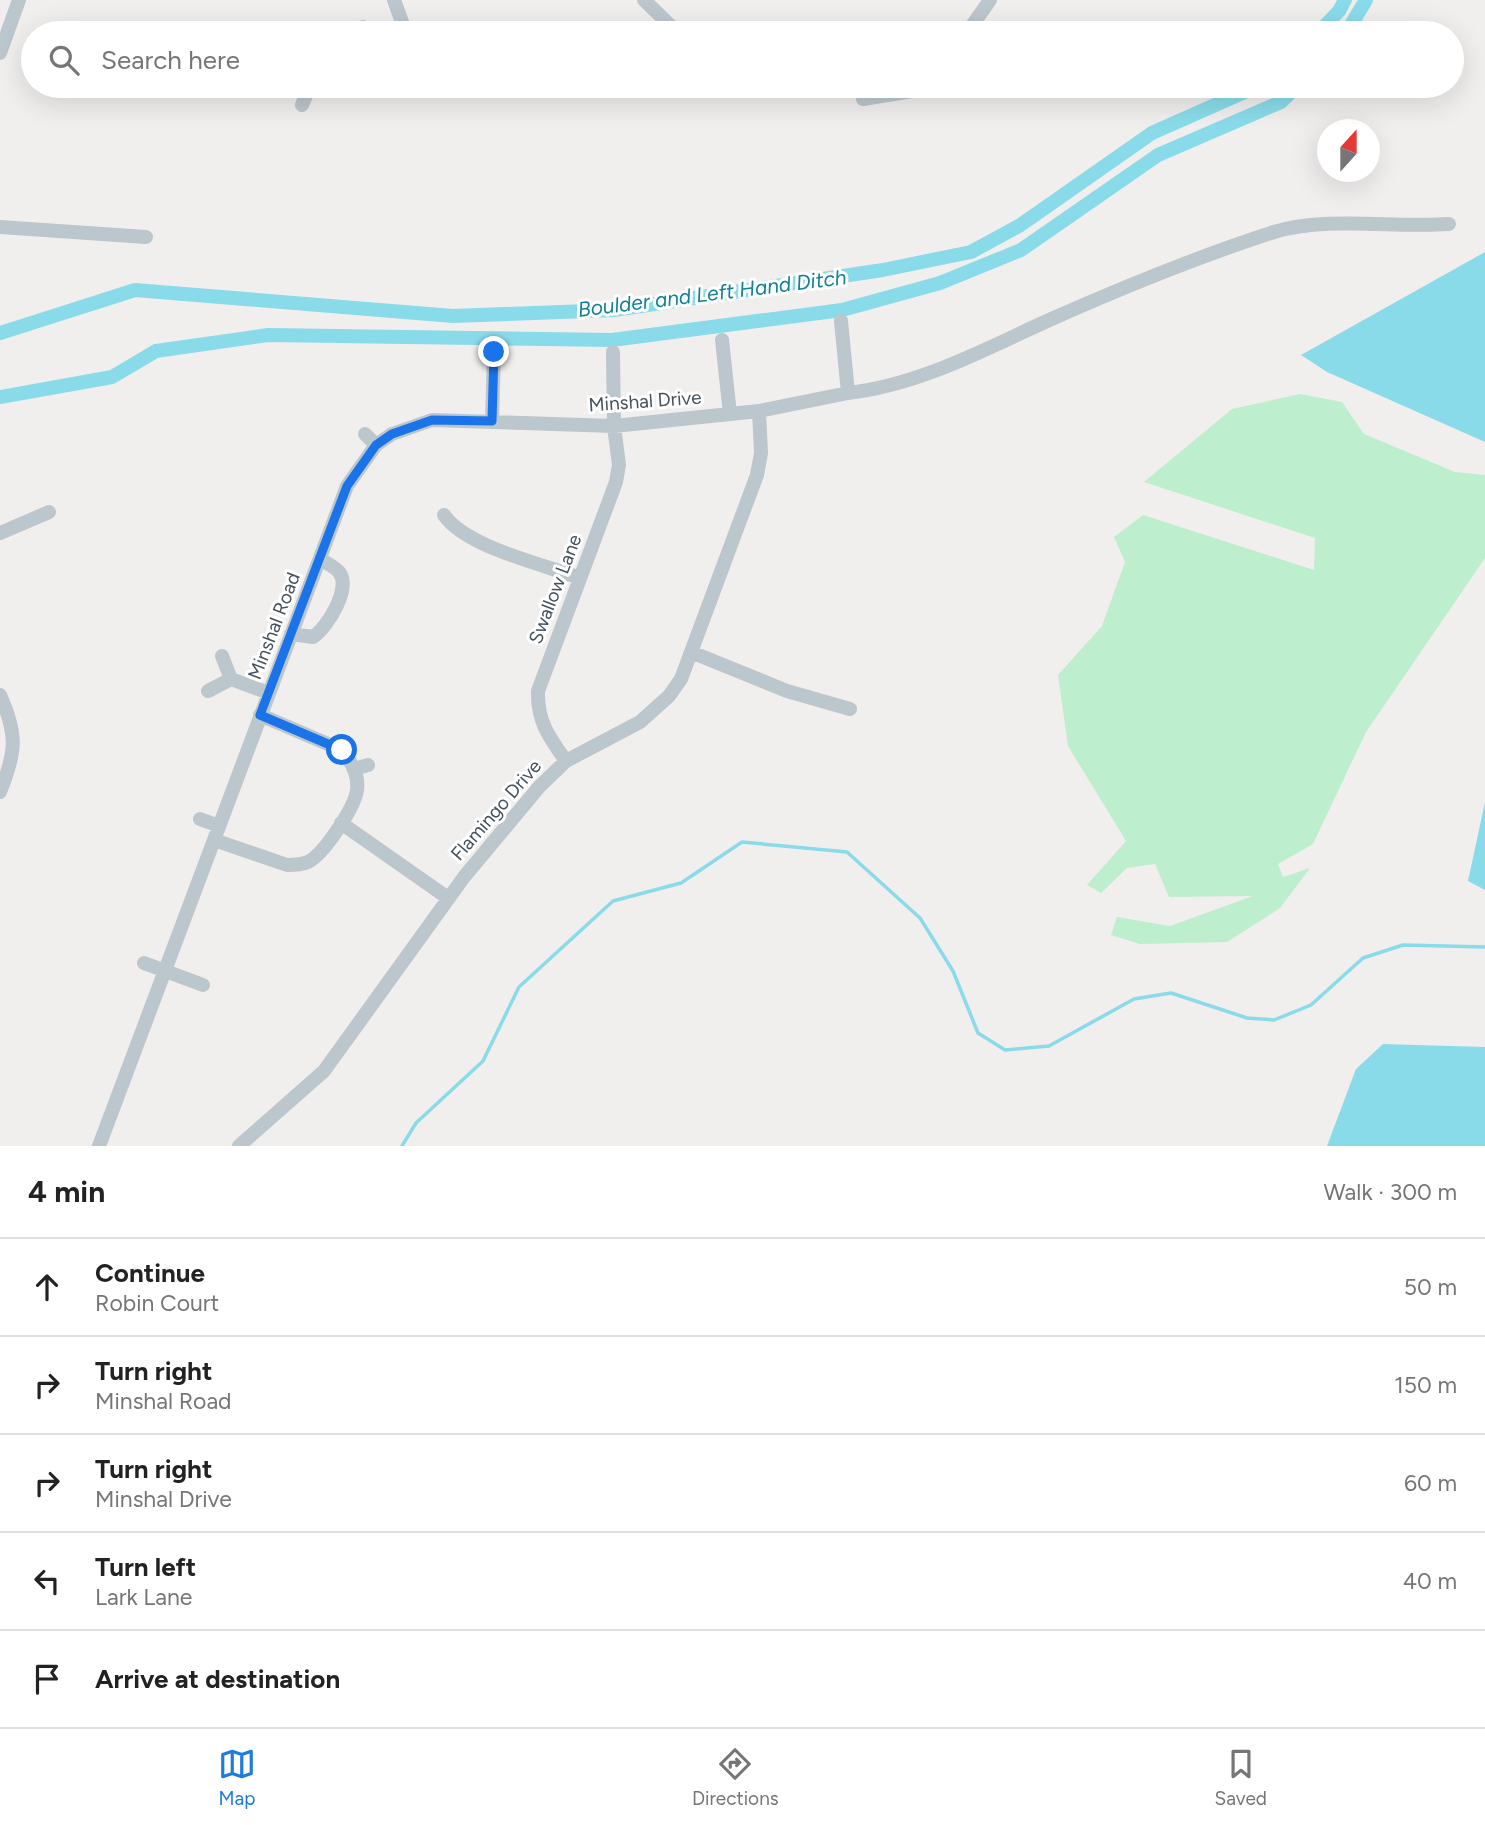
<!DOCTYPE html>
<html lang="en">
<head>
<meta charset="utf-8">
<style>
  body { margin:0; font-family:Figtree,sans-serif; background:#f6f6f6; color:#222 }
  .compass { position:absolute; left:1317px; top:119px; width:63px; height:63px; border-radius:50%; background:#fff; box-shadow:0 7px 28px #0002; rotate:21deg }
  .stop { position:absolute; width:21px; height:21px; margin:-16px; border:5px solid #1a73e8; border-radius:50%; background:#fff }
  .stop.end { background:#1a73e8; border-color:#fff; box-shadow:0 2px 7px #0008 }
  .list { margin:0; padding:0; list-style:none }
  h2 { display:flex; justify-content:space-between; align-items:center; height:91px; margin:0; padding:0 28px; font-size:30px }
  h2 small { font-size:23px; font-weight:400; color:#767676 }
  .list li { display:grid; grid-template-columns:46px 1fr auto; gap:21px; align-items:center; box-sizing:border-box; height:98px; padding:0 28px; border-top:2px solid #e0e0e0 }
  .list b { display:block; font-size:26px; white-space:nowrap }
  .list p { margin:0; font-size:23px; white-space:nowrap; color:#767676 }
  .list em { font-size:23px; font-style:normal; color:#767676 }
  .icon { flex:none; width:38px; height:38px; fill:none; stroke:currentColor; stroke-width:2; stroke-linecap:round; stroke-linejoin:round }
  .map { position:relative; flex:none; width:1485px; height:1146px; overflow:hidden }
  .search { position:absolute; background:#fff; box-shadow:0 7px 28px #0002; left:21px; right:21px; top:21px; height:77px; display:flex; align-items:center; gap:18px; box-sizing:border-box; padding:0 24px; border-radius:38px; color:#767676; font-size:26px }
  .sheet { height:581px; background:#fff }
  nav { display:flex; justify-content:space-around; align-items:center; box-sizing:border-box; height:98px; border-top:2px solid #e0e0e0; background:#fff; font-size:19px; color:#767676 }
  nav a { display:grid; justify-items:center; gap:4px }
  nav .on { color:#1c7bdc }
  .map>svg:first-child { display:block }
</style>
</head>
<body>
<div class="map">
<svg width="1485" height="1146" viewBox="0 0 1485 1146">
  <rect width="100%" height="100%" fill="#f1eeee"/>
  <path fill="#bdeecd" d="M1300,394L1342,402L1364,434L1455,472L1485,475V558L1366,732L1313,844L1278,864L1283,877L1310,868L1280,908L1227,942L1140,944L1111,935L1117,917L1170,926L1253,896L1169,897L1155,864L1127,868L1101,893L1087,885L1126,841L1068,746L1058,675L1102,626L1125,562L1114,537L1143,515L1314,570L1315,538L1144,482L1232,409Z"/>
  <path fill="#8adbea" d="M1485,252V442L1327,372L1301,355Z
    M1485,802V890L1468,881Z
    M1383,1044L1485,1047V1146H1327L1356,1069Z"/>
  <g fill="none" stroke-linecap="round" stroke-linejoin="round">
    <path stroke="#8adbea" stroke-width="3.5" d="M402,1146L416,1123L483,1061L519,987L613,901L681,883L742,842L847,852L920,918L953,971L978,1033L1005,1050L1049,1046L1134,999L1171,993L1247,1018L1274,1020L1311,1005L1363,958L1403,945L1485,947"/>
    <path stroke="#8adbea" stroke-width="14" d="M1318,33L1339,11L1345,0
      M1346,33L1366,0
      M0,333L135,290L453,316L614,310L883,270L971,252L1019,226L1152,133L1258,86
      M0,397L112,377L156,351L268,335L612,340L842,310L940,283L1021,250L1158,155L1281,102L1297,86"/>
    <path stroke="#bcc6cd" stroke-width="14" d="M394,0L406,33
      M644,0L678,33
      M346,33L363,27
      M967,33L990,0
      M0,53L19,0
      M863,99L912,91L920,86
      M302,105L310,86
      M0,227L146,237
      M722,340L730,414
      M848,393C919,385 983,350 1047,321C1121,288 1197,257 1274,232C1327,216 1393,228 1449,224
      M492,421L494,353
      M365,434L376,445
      M444,515C466,547 542,564 580,578
      M0,533L49,512
      M291,634L313,637C327,628 352,588 339,572C335,567 325,562 320,559
      M691,652L787,691L850,709
      M222,656L231,679L269,693
      M208,691L231,679
      M0,695C18,735 16,752 0,792
      M566,761C549,737 537,721 538,691L616,482L619,465L614,426L613,352
      M354,769L368,765
      M200,819L219,826
      M341,823L448,898
      M214,840L287,865C295,865 301,865 308,862C324,854 355,807 357,790C359,775 351,761 342,750L260,715
      M144,963L203,985
      M99,1146L347,486L376,445L392,434L432,420L614,426L759,411L848,393L841,321
      M239,1146L324,1071L464,877L539,787L566,761L640,722L669,696L681,679L757,475L761,453L759,411"/>
  </g>
  <g fill="none" stroke-linecap="round" stroke-linejoin="round">
    <path stroke="#1a73e8" stroke-width="9" d="M342,750L260,715L347,486L376,445L392,434L432,420L492,421L494,352"/>
  </g>
  <g text-anchor="middle" dominant-baseline="central" stroke-width="6" stroke-linejoin="round" paint-order="stroke">
    <g font-size="19" fill="#46525b" stroke="#fff">
      <text transform="translate(645 401) rotate(-4)">Minshal Drive</text>
      <text transform="translate(555 589) rotate(-69)">Swallow Lane</text>
      <text transform="translate(274 626) rotate(-69)">Minshal Road</text>
      <text transform="translate(496 810) rotate(-49)">Flamingo Drive</text>
    </g>
    <g font-size="21" font-style="italic" fill="#0f8296" stroke="#fff">
      <text transform="translate(712 293) rotate(-7)">Boulder and Left Hand Ditch</text>
    </g>
  </g>
</svg>
<svg class="compass" viewBox="-18 -18 36 36"><path d="M0-13l5 13h-10z" fill="#e53935"/><path d="M0 13l5-13h-10z" fill="#767676"/></svg>
<div class="stop" style="left:342px;top:750px"></div>
<div class="stop end" style="left:494px;top:352px"></div>
<div class="search"><svg class="icon" aria-label="search" viewBox="0 0 24 24"><circle cx="10" cy="10" r="6"/><path d="M15 15l6 6"/></svg>Search here</div>
</div>
<section class="sheet">
<h2>4 min<small>Walk · 300 m</small></h2>
<ul class="list">
<li><svg class="icon" aria-label="ahead" viewBox="0 0 24 24"><path d="M12 20V5M6 11l6-6 6 6"/></svg><div><b>Continue</b><p>Robin Court</p></div><em>50 m</em></li>
<li><svg class="icon" aria-label="right" viewBox="0 0 24 24"><path d="M7 20v-9h11M14 6l5 5-5 5"/></svg><div><b>Turn right</b><p>Minshal Road</p></div><em>150 m</em></li>
<li><svg class="icon" aria-label="right" viewBox="0 0 24 24"><path d="M7 20v-9h11M14 6l5 5-5 5"/></svg><div><b>Turn right</b><p>Minshal Drive</p></div><em>60 m</em></li>
<li><svg class="icon" aria-label="left" viewBox="0 0 24 24"><path d="M17 20v-9H6M10 6l-5 5 5 5"/></svg><div><b>Turn left</b><p>Lark Lane</p></div><em>40 m</em></li>
<li><svg class="icon" aria-label="arrive" viewBox="0 0 24 24"><path d="M6 21V4h12l-3 4 3 4H6"/></svg><div><b>Arrive at destination</b></div></li>
</ul>
</section>
<nav>
<a class="on"><svg class="icon" aria-label="map" viewBox="0 0 24 24"><path d="M3 6l6-2 6 2 6-2v14l-6 2-6-2-6 2zM9 4v14M15 6v14"/></svg>Map</a>
<a><svg class="icon" aria-label="directions" viewBox="0 0 24 24"><path d="M12 3l9 9-9 9-9-9zM9 14v-3h6M13 9l2 2-2 2"/></svg>Directions</a>
<a><svg class="icon" aria-label="saved" viewBox="0 0 24 24"><path d="M7 4h10v16l-5-4-5 4z"/></svg>Saved</a>
</nav>
</body>
</html>
